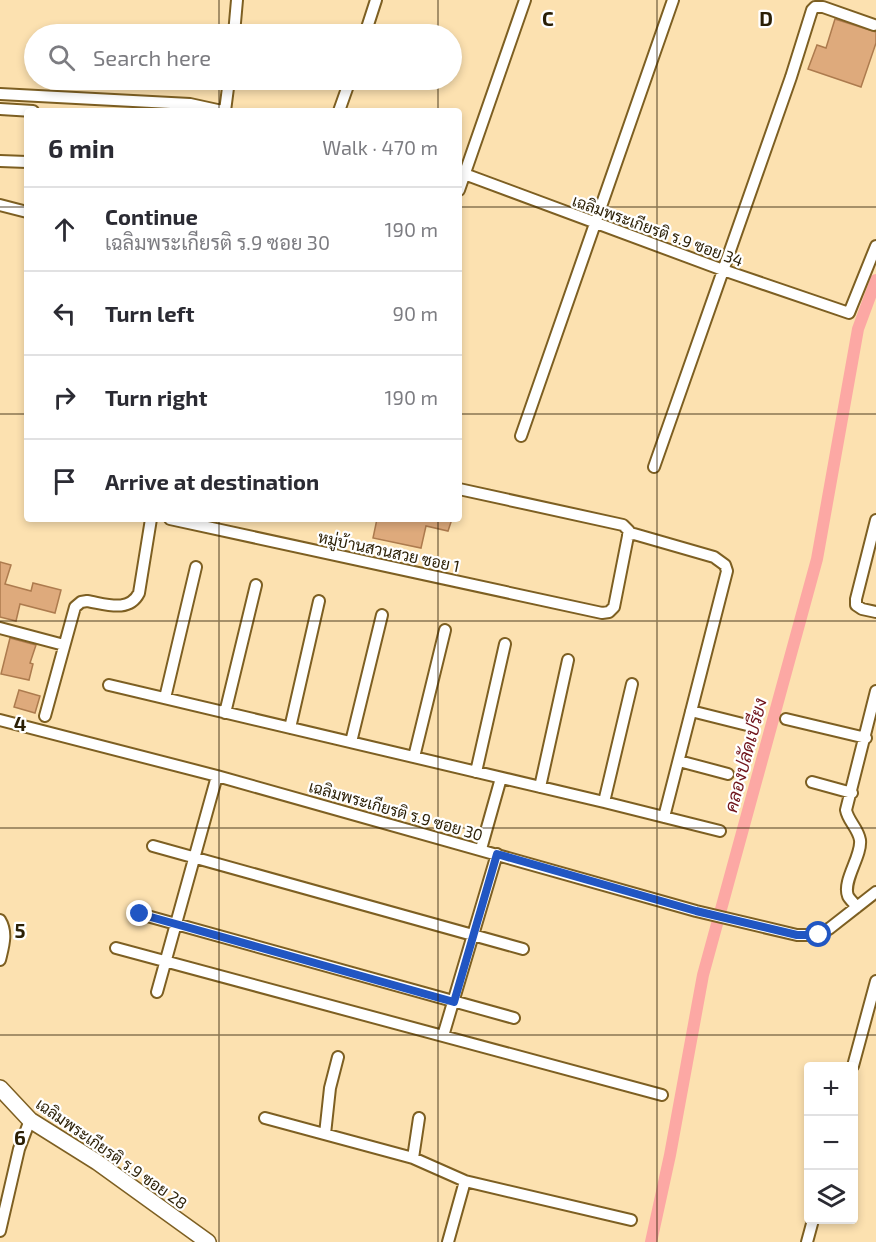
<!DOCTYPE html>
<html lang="en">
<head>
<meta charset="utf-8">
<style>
  body { margin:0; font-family:"Exo 2",Sarabun,sans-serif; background:#f7f7f7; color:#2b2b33 }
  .controls { position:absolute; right:18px; bottom:18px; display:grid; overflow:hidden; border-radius:6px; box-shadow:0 3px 9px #0003 }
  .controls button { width:54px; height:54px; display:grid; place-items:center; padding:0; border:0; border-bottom:2px solid #e1e1e2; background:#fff; color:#2b2b33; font:30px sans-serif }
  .stop { position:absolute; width:18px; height:18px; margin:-14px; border:4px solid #2156c3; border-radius:50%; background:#fff }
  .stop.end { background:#2156c3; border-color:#fff; box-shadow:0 2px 6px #0008 }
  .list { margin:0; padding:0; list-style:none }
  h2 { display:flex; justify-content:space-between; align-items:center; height:78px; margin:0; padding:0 24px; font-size:26px }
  h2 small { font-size:20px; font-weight:400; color:#7c7c81 }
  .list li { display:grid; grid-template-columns:39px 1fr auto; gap:18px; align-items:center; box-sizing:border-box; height:84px; padding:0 24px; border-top:2px solid #e1e1e2 }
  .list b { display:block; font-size:22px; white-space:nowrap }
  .list p { margin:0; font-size:20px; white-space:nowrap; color:#7c7c81 }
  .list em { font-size:20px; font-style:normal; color:#7c7c81 }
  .icon { flex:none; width:33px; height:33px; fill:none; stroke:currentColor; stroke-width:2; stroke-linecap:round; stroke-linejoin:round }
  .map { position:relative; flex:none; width:876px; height:1242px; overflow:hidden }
  .search { position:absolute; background:#fff; box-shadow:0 3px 9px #0003; left:24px; top:24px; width:438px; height:66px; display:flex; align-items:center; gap:15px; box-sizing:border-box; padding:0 21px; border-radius:33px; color:#7c7c81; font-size:22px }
  .panel { position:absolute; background:#fff; box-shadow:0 3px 9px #0003; left:24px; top:108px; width:438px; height:414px; border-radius:6px }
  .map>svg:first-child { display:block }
</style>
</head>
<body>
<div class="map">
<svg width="876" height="1242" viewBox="0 0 876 1242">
  <rect width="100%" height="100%" fill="#fce1b0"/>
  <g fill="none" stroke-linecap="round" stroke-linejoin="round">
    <path stroke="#fca8a4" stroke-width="12" d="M651,1242L670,1155L703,975L817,559L858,329L876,280"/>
  </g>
  <path fill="#deaa7c" stroke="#ad7b4e" stroke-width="1.5" d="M835,19L876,32V43L861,87L808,69L817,45L826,48Z
    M377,519H452L448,531L426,526L421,548L373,538Z
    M0,562L11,565L5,584L31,591L33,583L61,590L55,613L20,604L16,621L0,617Z
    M10,638L36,645L30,663L33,664L29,680L1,674Z
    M19,690L40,696L35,713L14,707Z"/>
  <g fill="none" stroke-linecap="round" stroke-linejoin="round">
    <defs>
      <path id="minor" d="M234,34L237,0
        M365,34L376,0
        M0,94L190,104L222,111
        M0,109L33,111
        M225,111L229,80
        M339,111L350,80
        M0,161L27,162
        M459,172L723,270L849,313L876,246
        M459,190L525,0
        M0,205L27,212
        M521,436L673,0
        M654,467L791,77L812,10L815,7H823L874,25
        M170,519L602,613L609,612L614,607L629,531L623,525L459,489
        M876,520L856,599V605L862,609L876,612
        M628,535L634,534L714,557L725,565L727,571L664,817
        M0,628L64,645
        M109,685L604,802L720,831
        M165,698L196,567
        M691,711L747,725
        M225,713L256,585
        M45,716L75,607L81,602L87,601C106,604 129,613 139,593L151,519
        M786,719L866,738
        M0,720L217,776L696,911L797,935H819L830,928L876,892
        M290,728L319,601
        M351,742L382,615
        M414,757L445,630
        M679,761L728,774
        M476,772L505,644
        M812,782L852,793
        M540,787L568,660
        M604,802L632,684
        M153,846L523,949
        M481,849L501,778
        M857,907C855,904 850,900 848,896C842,881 862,856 860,840C858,828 848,821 846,810L876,691
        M140,914L514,1018
        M0,920C8,933 3,947 0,960
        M116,948L662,1095
        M157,992L217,776
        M443,1036L497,854
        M853,1066L876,981
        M265,1118L413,1158L465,1181L631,1220
        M325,1134L330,1088L338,1057
        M413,1158L419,1118
        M0,1231L19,1149L30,1120
        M448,1242L465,1181
        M807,1242L813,1220"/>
      <path id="secondary" d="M0,1088L30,1120L97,1162L208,1242"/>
    </defs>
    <use href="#minor" stroke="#7d5f22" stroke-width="14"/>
    <use href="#secondary" stroke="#7d5f22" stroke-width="18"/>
    <use href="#minor" stroke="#fff" stroke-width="10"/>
    <use href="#secondary" stroke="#fff" stroke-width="15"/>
  </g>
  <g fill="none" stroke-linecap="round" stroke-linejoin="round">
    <path stroke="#2156c3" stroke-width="8" d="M140,914L454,1002L497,854L696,911L797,935H819"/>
  </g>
  <path fill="none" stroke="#2b1f05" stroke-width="1.5" stroke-opacity="0.55" d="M219,0V34M438,0V34M657,0V1242M219,80V111M438,80V111M0,207H27M459,207H876M0,414H27M459,414H876M219,519V1242M438,519V1242M0,621H876M0,828H876M0,1035H876"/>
  <g text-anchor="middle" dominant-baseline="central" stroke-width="4.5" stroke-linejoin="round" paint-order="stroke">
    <g font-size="16" fill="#2b1f05" stroke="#fff">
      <text transform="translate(658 230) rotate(20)">เฉลิมพระเกียรติ ร.9 ซอย 34</text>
      <text transform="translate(389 551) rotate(12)">หมู่บ้านสวนสวย ซอย 1</text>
      <text transform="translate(396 810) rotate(16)">เฉลิมพระเกียรติ ร.9 ซอย 30</text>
      <text transform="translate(112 1153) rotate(35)">เฉลิมพระเกียรติ ร.9 ซอย 28</text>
    </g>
    <g font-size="18" font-style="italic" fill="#70151c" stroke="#fff">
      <text transform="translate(745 755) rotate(-75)">คลองปลัดเปรียง</text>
    </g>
  </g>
  <g font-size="20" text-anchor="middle" font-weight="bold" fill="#2b1f05" stroke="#fff" stroke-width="4.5" stroke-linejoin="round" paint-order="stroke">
    <text x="548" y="26">C</text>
    <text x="766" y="26">D</text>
    <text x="20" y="731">4</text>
    <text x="20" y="938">5</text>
    <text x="20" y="1145">6</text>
  </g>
</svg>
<div class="controls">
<button>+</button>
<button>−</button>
<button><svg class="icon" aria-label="layers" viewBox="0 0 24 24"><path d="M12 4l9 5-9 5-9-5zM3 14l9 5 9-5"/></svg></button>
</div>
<div class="stop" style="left:819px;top:935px"></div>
<div class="stop end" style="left:140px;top:914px"></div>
<div class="search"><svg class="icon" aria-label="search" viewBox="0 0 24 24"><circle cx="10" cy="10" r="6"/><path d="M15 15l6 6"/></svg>Search here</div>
<section class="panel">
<h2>6 min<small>Walk · 470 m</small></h2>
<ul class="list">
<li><svg class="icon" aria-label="ahead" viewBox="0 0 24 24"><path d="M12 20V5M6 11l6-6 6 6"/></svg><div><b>Continue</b><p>เฉลิมพระเกียรติ ร.9 ซอย 30</p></div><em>190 m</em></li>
<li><svg class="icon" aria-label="left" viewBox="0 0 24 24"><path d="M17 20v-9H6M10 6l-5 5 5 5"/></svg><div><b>Turn left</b></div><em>90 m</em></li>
<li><svg class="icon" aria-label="right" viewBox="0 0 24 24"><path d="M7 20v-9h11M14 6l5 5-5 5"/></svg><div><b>Turn right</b></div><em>190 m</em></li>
<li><svg class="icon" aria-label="arrive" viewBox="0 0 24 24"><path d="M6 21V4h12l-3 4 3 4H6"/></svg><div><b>Arrive at destination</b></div></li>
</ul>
</section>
</div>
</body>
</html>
